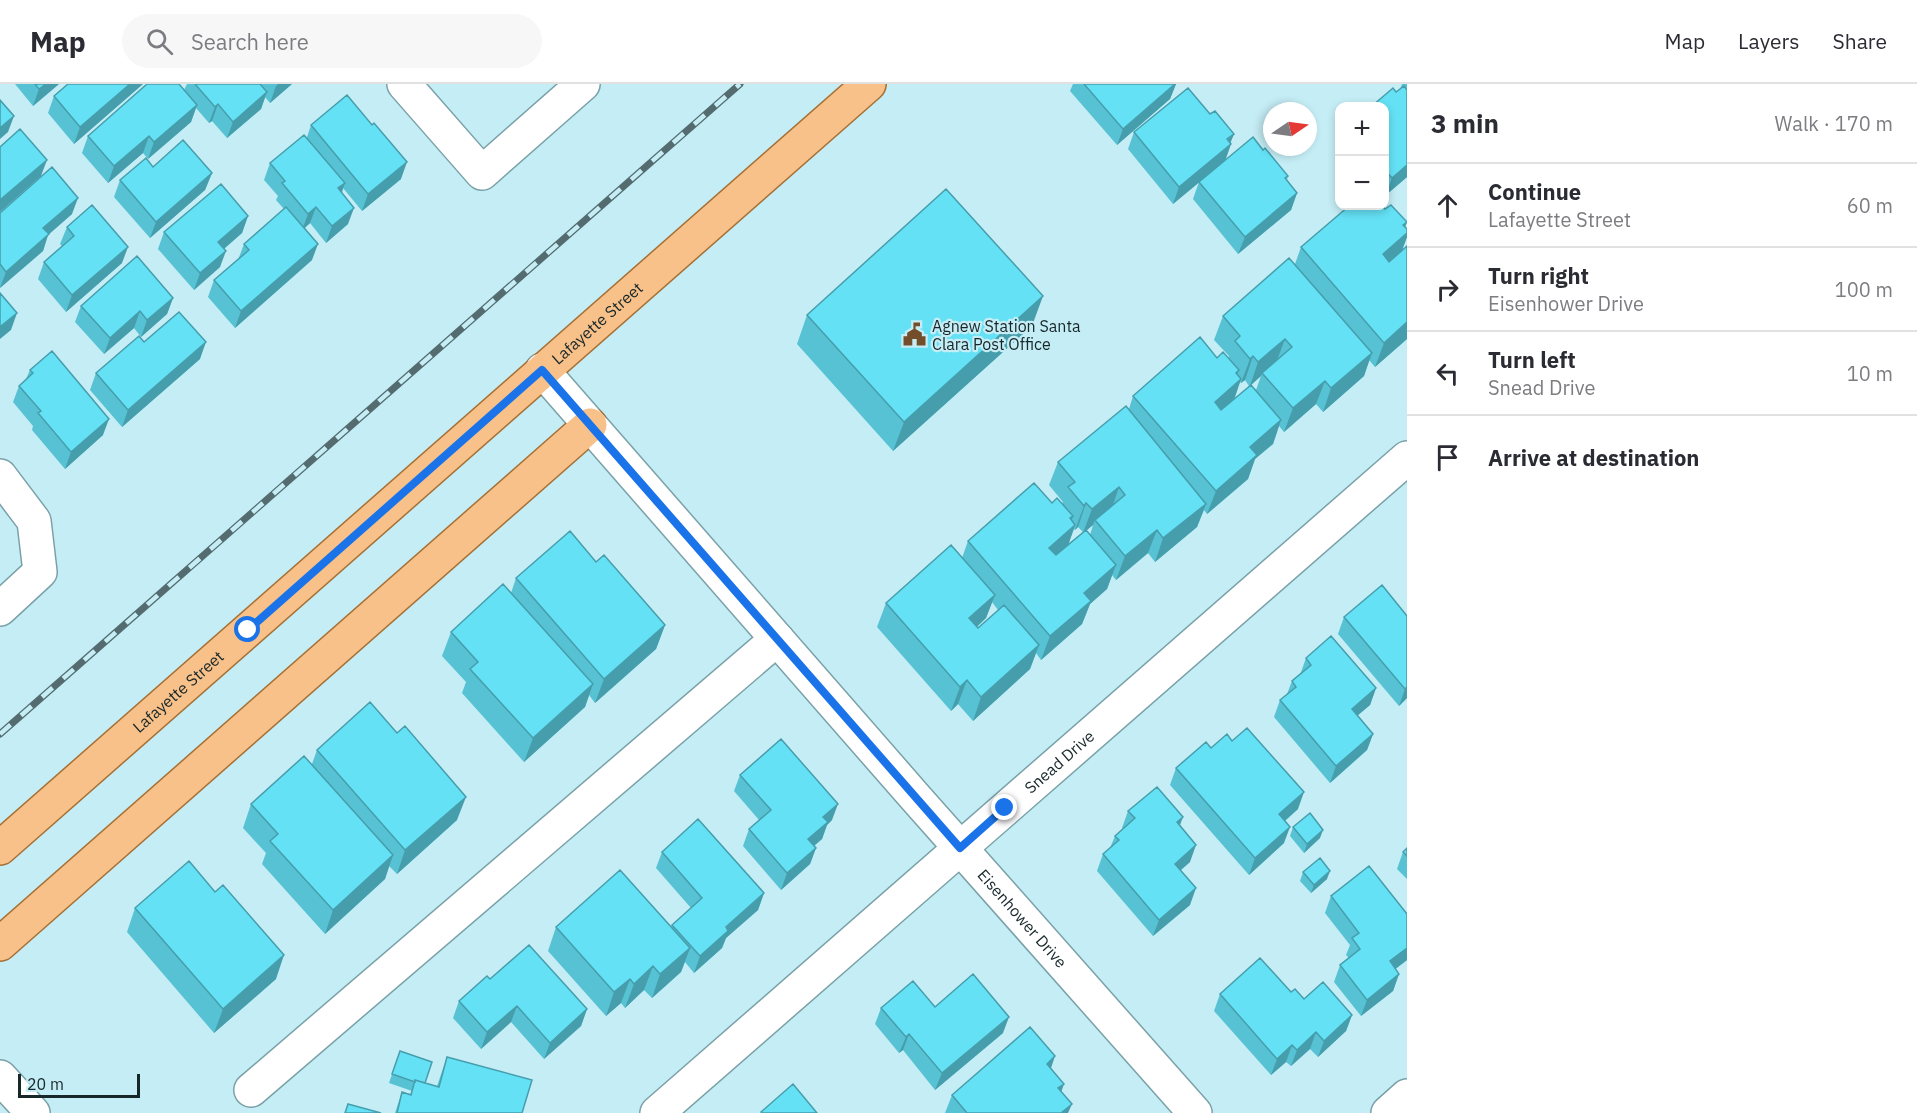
<!DOCTYPE html>
<html lang="en">
<head>
<meta charset="utf-8">
<style>
  body { margin:0; font-family:"IBM Plex Sans",sans-serif; background:#f7f7f7; color:#2b2b33 }
  .controls { position:absolute; right:18px; top:18px; display:grid; overflow:hidden; border-radius:12px; box-shadow:0 3px 9px #0003 }
  .controls button { width:54px; height:54px; display:grid; place-items:center; padding:0; border:0; border-bottom:2px solid #e1e1e2; background:#fff; color:#2b2b33; font:30px sans-serif }
  .compass { position:absolute; left:1263px; top:18px; width:54px; height:54px; border-radius:50%; background:#fff; box-shadow:0 3px 9px #0003; rotate:77deg }
  .scale { position:absolute; left:18px; bottom:15px; width:122px; box-sizing:border-box; padding-left:6px; border:3px solid #172729; border-top:0; font-size:16px; line-height:21px; white-space:nowrap; color:#172729; -webkit-text-stroke:4px #c5edf5; paint-order:stroke }
  .stop { position:absolute; width:18px; height:18px; margin:-14px; border:4px solid #1a73e8; border-radius:50%; background:#fff }
  .stop.end { background:#1a73e8; border-color:#fff; box-shadow:0 2px 6px #0008 }
  .list { margin:0; padding:0; list-style:none }
  h2 { display:flex; justify-content:space-between; align-items:center; height:78px; margin:0; padding:0 24px; font-size:26px }
  h2 small { font-size:20px; font-weight:400; color:#7c7c81 }
  .list li { display:grid; grid-template-columns:39px 1fr auto; gap:18px; align-items:center; box-sizing:border-box; height:84px; padding:0 24px; border-top:2px solid #e1e1e2 }
  .list b { display:block; font-size:22px; white-space:nowrap }
  .list p { margin:0; font-size:20px; white-space:nowrap; color:#7c7c81 }
  .list em { font-size:20px; font-style:normal; color:#7c7c81 }
  .icon { flex:none; width:33px; height:33px; fill:none; stroke:currentColor; stroke-width:2; stroke-linecap:round; stroke-linejoin:round }
  .map { position:relative; flex:none; width:1407px; height:1029px; overflow:hidden }
  header { display:flex; align-items:center; gap:36px; box-sizing:border-box; height:84px; padding:0 30px; background:#fff; border-bottom:2px solid #e1e1e2 }
  header strong { font-size:28px }
  nav { display:flex; gap:33px; margin-inline-start:auto; font-size:21px }
  .search { width:420px; height:54px; background:#f7f7f7; display:flex; align-items:center; gap:15px; box-sizing:border-box; padding:0 21px; border-radius:33px; color:#7c7c81; font-size:22px }
  main { display:flex }
  aside { flex:1; background:#fff }
  .map>svg:first-child { display:block }
</style>
</head>
<body>
<header>
<strong>Map</strong>
<div class="search"><svg class="icon" aria-label="search" viewBox="0 0 24 24"><circle cx="10" cy="10" r="6"/><path d="M15 15l6 6"/></svg>Search here</div>
<nav><a>Map</a><a>Layers</a><a>Share</a></nav>
</header>
<main>
<div class="map">
<svg width="1407" height="1029" viewBox="0 0 1407 1029">
  <rect width="100%" height="100%" fill="#c5edf5"/>
  <g fill="none" stroke-linecap="round" stroke-linejoin="round">
    <defs>
      <g id="minor">
        <path d="M404,0L482,89L583,0"/>
        <path id="s1" d="M542,286L915,713L1195,1029"/>
        <path d="M0,392L34,437L40,488L0,525"/>
        <path d="M251,1006L777,555"/>
        <path id="s2" d="M657,1029L1407,374"/>
        <path d="M1388,1029L1407,1012"/>
      </g>
      <path id="tertiary" d="M0,993L33,1029"/>
      <g id="primary">
        <path id="s3" d="M0,764L869,0"/>
        <path d="M0,860L590,341"/>
      </g>
    </defs>
    <use href="#minor" stroke="#7aa1a8" stroke-width="36"/>
    <use href="#tertiary" stroke="#7aa1a8" stroke-width="36"/>
    <use href="#primary" stroke="#a67035" stroke-width="36"/>
    <use href="#minor" stroke="#fff" stroke-width="33"/>
    <use href="#tertiary" stroke="#fff" stroke-width="33"/>
    <use href="#primary" stroke="#f8c189" stroke-width="33"/>
    <defs>
      <path id="rail" d="M0,650L740,0"/>
    </defs>
    <use href="#rail" stroke="#546c70" stroke-width="7"/>
    <use href="#rail" stroke="#c5edf5" stroke-width="4.5" stroke-dasharray="14" stroke-linecap="butt"/>
  </g>
  <path fill="#56c2d3" fill-rule="evenodd" d="M15,0H59L33,22Z
    M68,0H143L74,60L48,29L54,12Z
    M187,0H292L270,19L265,13L261,25L227,54L212,37L209,39L196,24L191,38L148,75L143,69L108,99L82,69L88,52L184,6Z
    M1073,0H1176L1170,15L1117,61L1070,7Z
    M1402,0H1407V93L1386,111L1384,109V22L1396,8L1400,5Z
    M1210,30L1234,50L1230,59L1231,60L1225,77L1263,66L1288,92L1287,96L1297,109L1291,126L1238,170L1193,115L1199,98L1223,78L1173,120L1128,65L1134,48Z
    M311,41L401,95L362,127L343,104L342,109L348,140L326,159L310,139L305,144L312,176L235,244L208,213L214,196L238,176L244,160L284,125L276,116L278,112L264,96L270,79L307,53Z
    M153,83L212,89L205,106L150,154L114,113L120,96Z
    M0,129L72,130L48,151L43,167L0,204Z
    M248,132L242,149L224,165L220,183L194,206L158,165L164,148Z
    M67,143L122,179L66,228L38,195L44,178L62,162L60,160Z
    M1405,143L1407,145V153L1402,167L1407,162V255L1375,283L1369,276L1364,292L1323,328L1316,320L1284,348L1279,342L1273,360L1255,375L1248,395L1207,430L1204,426L1197,443L1155,478L1148,469L1116,496L1112,491L1107,505L1090,520L1082,540L1041,576L1036,569L1030,585L973,637L958,620L951,627L877,543L886,519L962,474L968,457L1052,419H1062L1063,418L1049,401L1058,378L1129,325L1133,312L1217,274L1228,275L1229,272L1214,256L1223,232L1295,180L1301,163ZM1261,292L1256,306L1251,301ZM1245,296L1249,302L1234,315L1240,298L1241,299ZM1093,441L1090,451L1086,447ZM1078,443L1083,448L1068,460L1074,445L1075,446ZM992,518L998,526L978,544L977,543L986,534Z
    M173,214L167,230L141,253L134,244L104,270L75,238L81,222Z
    M807,231L1032,242L893,367L797,260Z
    M144,258L200,275L122,343L90,306L96,289Z
    M30,286L103,351L65,385L32,346L33,342L13,318L19,302L26,295Z
    M596,478L665,541L656,565L595,619L589,611L585,623L524,678L462,609L466,598L442,572L451,548L511,509L516,494Z
    M1407,532V614L1399,622L1338,550L1344,533Z
    M1306,574L1376,604L1370,621L1357,632L1373,650L1367,666L1330,699L1274,633L1280,616L1287,610L1292,597L1300,591Z
    M1232,657L1298,725L1285,737L1284,759L1249,791L1170,701L1176,684L1211,664Z
    M317,666L457,736L397,790L389,782L385,795L325,850L262,780L266,769L243,744L251,720L312,680Z
    M740,691L832,736L827,741L822,755L814,762L816,764L810,780L781,806L743,762L749,745L759,736L734,707Z
    M1128,727L1180,742L1190,778L1181,786L1190,821L1153,852L1097,787L1103,770L1110,764L1115,752L1123,745L1122,744Z
    M1293,743L1320,754L1304,769L1290,752Z
    M1407,764V795L1397,785L1403,768Z
    M662,768L764,809L758,826L726,854L722,864L694,889L685,878L681,888L652,914L644,906L625,924L621,919L606,932L548,867L556,843L671,844L672,841L691,824L656,784Z
    M1303,788L1327,795L1311,809L1300,797Z
    M215,808L276,895L214,949L127,848L135,824Z
    M1331,812L1407,830V876L1395,885L1399,890L1393,907L1361,932L1334,898L1340,881L1349,874L1346,871L1350,861L1325,829Z
    M490,895L587,925L581,942L544,975L511,938L481,965L453,934L459,917Z
    M1291,908L1304,915L1352,931L1346,947L1318,973L1310,965L1291,982L1286,978L1271,991L1214,927L1220,910Z
    M935,923L1003,949L935,1006L903,966L899,969L875,940L881,924Z
    M400,967L425,999L437,1002L447,973L522,1029H395L402,1008L410,1010L412,1007L389,999Z
    M1051,984L1061,1008L1068,1029H945L952,1011Z"/>
  <path fill="#469eac" d="M46,0H59L33,22L39,5Z
    M130,0H143L74,60L80,43Z
    M278,0H292L270,19L276,2Z
    M1175,0H1176L1170,15L1117,61L1123,45Z
    M267,8L261,25L227,54L233,38Z
    M218,20L212,37L209,39L215,23Z
    M197,21L191,38L148,75L154,58Z
    M14,32L8,48L0,55V44Z
    M1234,50L1229,62L1231,60L1225,77L1173,120L1179,103Z
    M149,52L143,69L108,99L114,82Z
    M47,76L41,92L0,128V116Z
    M407,78L401,95L362,127L368,110Z
    M1407,81V93L1386,111L1392,94Z
    M212,89L205,106L150,154L156,138Z
    M345,99L339,116L338,104Z
    M1297,109L1291,126L1238,170L1245,153Z
    M78,114L72,130L48,151L43,167L0,204L6,188L43,144Z
    M316,123L310,139L302,146L308,130Z
    M354,124L348,140L326,159L332,142Z
    M248,132L242,149L212,175L218,158Z
    M1407,138L1401,154L1407,149V153L1400,171L1374,194L1383,170L1403,141Z
    M318,160L312,176L235,244L241,227Z
    M128,163L122,179L66,228L72,211Z
    M226,167L220,183L194,206L200,189Z
    M1043,212L1032,242L893,367L904,338Z
    M173,214L167,230L141,253L147,236Z
    M140,227L134,244L104,270L110,254Z
    M17,229L11,246L0,255V243Z
    M1407,238V255L1375,283L1384,259Z
    M1285,255L1276,279L1262,289L1261,292L1250,302L1258,278Z
    M206,258L200,275L122,343L128,326Z
    M1372,269L1364,292L1323,328L1331,304Z
    M1253,272L1245,296L1241,299L1250,275Z
    M1239,286L1233,303L1241,295L1233,319L1206,342L1215,318Z
    M1325,297L1316,320L1284,348L1293,324Z
    M109,335L103,351L65,385L71,368Z
    M1281,336L1273,360L1255,375L1248,395L1207,430L1216,407L1250,363Z
    M1119,403L1111,427L1095,436L1093,441L1083,449L1092,425Z
    M1086,419L1078,443L1075,446L1084,422Z
    M1206,420L1197,443L1155,478L1163,454Z
    M1073,432L1068,448L1075,441L1067,465L1040,488L1049,464L1070,434Z
    M1157,446L1148,469L1116,496L1125,472Z
    M1116,481L1107,505L1090,520L1082,540L1041,576L1050,552L1084,509Z
    M995,511L986,534L960,558L969,534Z
    M665,541L656,565L595,619L604,595Z
    M1039,561L1030,585L973,637L981,613Z
    M967,596L958,620L951,627L960,603Z
    M593,600L585,623L524,678L533,654Z
    M1407,603V614L1399,622L1405,605Z
    M1376,604L1370,621L1345,642L1352,625Z
    M1373,650L1367,666L1330,699L1336,682Z
    M1304,708L1298,725L1273,747L1279,730Z
    M466,713L457,736L397,790L405,766Z
    M838,720L832,736L827,741L822,755L802,772L808,755L823,733Z
    M1183,733L1177,749V738Z
    M1290,743L1284,759L1249,791L1255,774Z
    M1323,746L1320,754L1304,769L1307,760Z
    M1196,761L1190,778L1169,796L1175,780Z
    M816,764L810,780L781,806L787,789Z
    M393,771L385,795L325,850L333,826Z
    M1330,787L1327,795L1311,809L1314,801Z
    M1196,804L1190,821L1153,852L1159,836Z
    M764,809L758,826L726,854L722,864L694,889L700,872L726,843Z
    M690,864L681,888L652,914L660,890Z
    M1407,864V876L1384,894L1390,877Z
    M284,871L276,895L214,949L223,925Z
    M653,882L644,906L625,924L634,900Z
    M1399,890L1393,907L1361,932L1367,916Z
    M630,895L621,919L606,932L614,908Z
    M517,922L511,938L481,965L487,948Z
    M587,925L581,942L544,975L550,959Z
    M1352,931L1346,947L1318,973L1324,957Z
    M1009,933L1003,949L935,1006L942,989Z
    M1316,948L1310,965L1291,982L1297,966Z
    M909,950L903,966L899,969L906,953Z
    M1292,961L1286,978L1271,991L1277,975Z
    M1055,972L1047,996V980Z
    M1064,1000L1056,1023L1058,1004Z
    M1072,1020L1068,1029H1061Z"/>
  <path fill="#64e1f5" stroke="#469eac" stroke-width="1.5" d="M35,0H46L39,5Z
    M68,0H130L80,43L54,12Z
    M147,0H179L197,21L154,58L149,52L114,82L88,52Z
    M195,0H260L267,8L233,38L218,20L215,23Z
    M1084,0H1175L1123,45Z
    M1404,2L1407,6V81L1392,94L1384,85V22H1372L1393,4L1396,8Z
    M1188,4L1210,30L1215,27L1234,50L1227,55L1231,60L1179,103L1134,48Z
    M347,11L372,41L374,39L407,78L368,110L311,41Z
    M0,16L14,32L0,44Z
    M20,45L47,76L0,116V63Z
    M304,51L345,99L338,104L354,124L332,142L316,123L308,130L282,99L285,97L270,79Z
    M1253,53L1263,66L1265,64L1288,92L1285,94L1297,109L1245,153L1199,98Z
    M183,56L212,89L156,138L120,96L146,74L153,83Z
    M52,83L78,114L43,144L49,150L6,188L0,180V129Z
    M221,100L248,132L218,158L226,167L200,189L164,148Z
    M946,105L1043,212L904,338L807,231Z
    M92,121L128,163L72,211L44,178L74,152L67,143Z
    M1391,121L1407,138L1403,141L1407,145V149L1383,170L1389,178L1407,162V238L1384,259L1301,163L1349,122H1382L1385,125Z
    M286,123L318,160L241,227L214,196L249,166L244,160Z
    M137,172L173,214L147,236L140,227L110,254L81,222Z
    M1289,174L1372,269L1331,304L1325,297L1293,324L1262,289L1292,263L1285,255L1258,278L1253,272L1250,275L1235,257L1240,252L1223,232Z
    M0,209L17,229L0,243Z
    M179,228L206,258L128,326L96,289L139,252L144,258Z
    M1200,253L1217,274L1223,268L1239,286L1236,289L1241,295L1215,318L1221,326L1251,301L1281,336L1250,363L1257,371L1216,407L1133,312Z
    M52,267L109,335L71,368L38,329L41,327L19,302L33,289L30,286Z
    M1126,322L1206,420L1163,454L1157,446L1125,472L1095,436L1125,411L1119,403L1092,425L1086,419L1084,422L1068,403L1075,398L1058,378Z
    M1034,399L1052,419L1057,414L1073,432L1070,434L1075,441L1049,464L1056,471L1086,446L1116,481L1084,509L1091,517L1050,552L968,457Z
    M570,447L596,478L604,471L665,541L604,595L516,494Z
    M951,461L995,511L969,534L978,544L1004,521L1039,561L981,613L967,596L960,603L886,519Z
    M503,500L593,600L533,654L470,585L478,578L451,548Z
    M1382,501L1407,532V603L1405,605L1344,533Z
    M1331,552L1376,604L1352,625L1373,650L1336,682L1280,616L1296,603L1292,597L1311,581L1306,574Z
    M370,618L397,649L405,642L466,713L405,766L317,666Z
    M1247,644L1304,708L1279,730L1290,743L1255,774L1176,684L1206,658L1211,664L1227,650L1232,657Z
    M781,655L838,720L823,733L828,738L808,755L816,764L787,789L749,745L771,726L740,691Z
    M304,672L393,771L333,826L270,757L278,750L251,720Z
    M1157,703L1183,733L1177,738L1196,761L1175,780L1196,804L1159,836L1103,770L1119,756L1115,752L1135,734L1128,727Z
    M1310,729L1323,746L1307,760L1293,743Z
    M698,735L764,809L726,843L728,847L700,872L672,841L702,814L662,768Z
    M1407,764V772L1403,768Z
    M1320,774L1330,787L1314,801L1303,788Z
    M189,777L215,808L223,801L284,871L223,925L135,824Z
    M1369,782L1407,830V864L1390,877L1399,890L1367,916L1340,881L1360,865L1352,854L1359,849L1331,812Z
    M620,786L690,864L660,890L653,882L634,900L630,895L614,908L556,843Z
    M529,861L587,925L550,959L517,922L487,948L459,917L487,892L490,895Z
    M1260,874L1291,908L1295,905L1304,915L1323,898L1352,931L1324,957L1316,948L1297,966L1292,961L1277,975L1220,910Z
    M973,890L1009,933L942,989L909,950L906,953L881,924L913,897L935,923Z
    M1030,943L1055,972L1047,980L1064,1000L1058,1004L1072,1020L1061,1029H967L952,1011Z
    M400,967L432,978L425,999L415,996V998L392,990Z
    M447,973L532,996L522,1029H397L402,1008L411,1011L415,996L439,1003Z
    M793,1000L817,1029H762L761,1028Z
    M348,1020L381,1029H345Z"/>
  <g fill="none" stroke-linecap="round" stroke-linejoin="round">
    <path stroke="#1a73e8" stroke-width="8" d="M248,546L542,286L960,764L1005,724"/>
  </g>
  <defs>
    <symbol id="civic-bare" viewBox="-9 -9 18 18"><path d="M-.6-6.5H3V-4.5H.6V-3L4-1V1h2V6H-6V1h2V-1L-.6-3ZM-1.2 2.5V6h2.4V2.5Z" fill="#744d2a" stroke="#c5edf5" stroke-width="2.5" paint-order="stroke"/></symbol>
  </defs>
  <g fill-rule="evenodd">
    <use href="#civic-bare" x="898" y="234" width="33" height="33"/>
  </g>
  <g text-anchor="middle" dominant-baseline="central" stroke-width="4.5" stroke-linejoin="round" paint-order="stroke">
    <g font-size="16" fill="#172729" stroke="#c5edf5">
      <text stroke="none"><textPath href="#s3" startOffset="795">Lafayette Street</textPath></text>
      <text stroke="none"><textPath href="#s3" startOffset="237">Lafayette Street</textPath></text>
      <text stroke="none"><textPath href="#s2" startOffset="534">Snead Drive</textPath></text>
      <text stroke="none"><textPath href="#s1" startOffset="729">Eisenhower Drive</textPath></text>
    </g>
    <g font-size="16" fill="#172729" stroke="#c5edf5" text-anchor="start">
      <text x="932" y="242">Agnew Station Santa<tspan x="932" dy="18">Clara Post Office</tspan></text>
    </g>
  </g>
</svg>
<div class="controls">
<button>+</button>
<button>−</button>
</div>
<svg class="compass" viewBox="-18 -18 36 36"><path d="M0-13l5 13h-10z" fill="#e53935"/><path d="M0 13l5-13h-10z" fill="#7c7c81"/></svg>
<div class="scale">20 m</div>
<div class="stop" style="left:248px;top:546px"></div>
<div class="stop end" style="left:1005px;top:724px"></div>
</div>
<aside>
<h2>3 min<small>Walk · 170 m</small></h2>
<ul class="list">
<li><svg class="icon" aria-label="ahead" viewBox="0 0 24 24"><path d="M12 20V5M6 11l6-6 6 6"/></svg><div><b>Continue</b><p>Lafayette Street</p></div><em>60 m</em></li>
<li><svg class="icon" aria-label="right" viewBox="0 0 24 24"><path d="M7 20v-9h11M14 6l5 5-5 5"/></svg><div><b>Turn right</b><p>Eisenhower Drive</p></div><em>100 m</em></li>
<li><svg class="icon" aria-label="left" viewBox="0 0 24 24"><path d="M17 20v-9H6M10 6l-5 5 5 5"/></svg><div><b>Turn left</b><p>Snead Drive</p></div><em>10 m</em></li>
<li><svg class="icon" aria-label="arrive" viewBox="0 0 24 24"><path d="M6 21V4h12l-3 4 3 4H6"/></svg><div><b>Arrive at destination</b></div></li>
</ul>
</aside>
</main>
</body>
</html>
